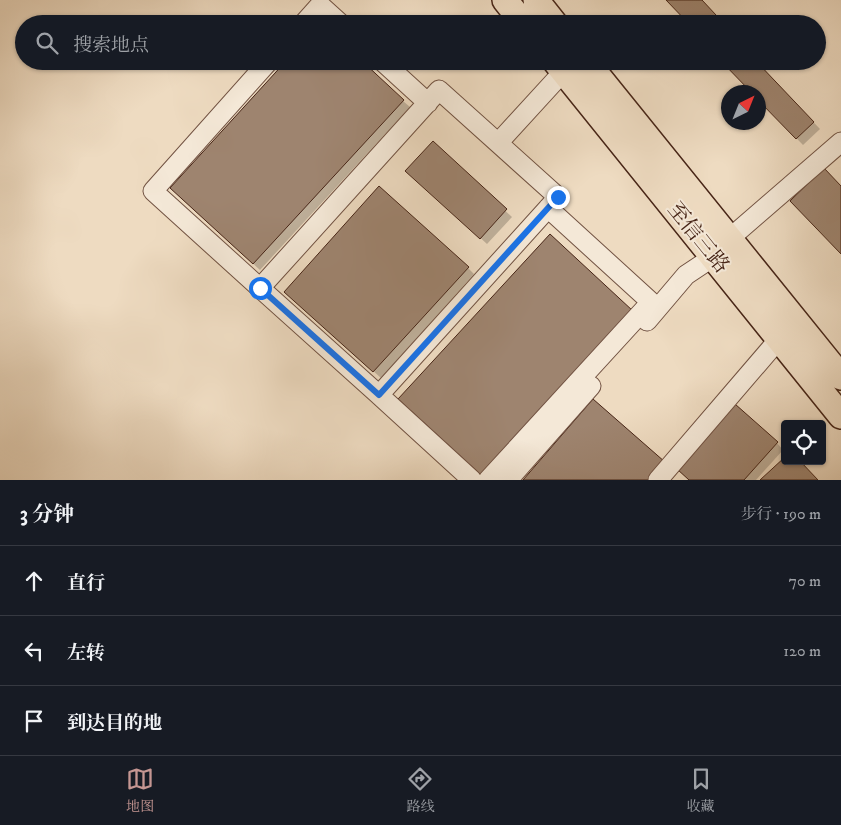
<!DOCTYPE html>
<html lang="zh">
<head>
<meta charset="utf-8">
<style>
  body { margin:0; font-family:"IM FELL DW Pica","Noto Serif SC",serif; background:#20242c; color:#f1f3f6 }
  .controls { position:absolute; right:15px; bottom:15px; display:grid; overflow:hidden; border-radius:5px; box-shadow:0 1px 4px #0004 }
  .controls button { width:45px; height:45px; display:grid; place-items:center; padding:0; border:0; border-bottom:1px solid #363941; background:#171b24; color:#f1f3f6; font:25px sans-serif }
  .compass { position:absolute; left:721px; top:85px; width:45px; height:45px; border-radius:50%; background:#171b24; box-shadow:0 1px 4px #0004; rotate:43deg }
  .stop { position:absolute; width:15px; height:15px; margin:-11px; border:4px solid #1a73e8; border-radius:50%; background:#fff }
  .stop.end { background:#1a73e8; border-color:#fff; box-shadow:0 1px 5px #0008 }
  .list { margin:0; padding:0; list-style:none }
  h2 { display:flex; justify-content:space-between; align-items:center; height:65px; margin:0; padding:0 20px; font-size:21px }
  h2 small { font-size:16px; font-weight:400; color:#9ea1a6 }
  .list li { display:grid; grid-template-columns:32px 1fr auto; gap:15px; align-items:center; box-sizing:border-box; height:70px; padding:0 20px; border-top:1px solid #363941 }
  .list b { display:block; font-size:19px; white-space:nowrap }
  .list em { font-size:16px; font-style:normal; color:#9ea1a6 }
  .icon { flex:none; width:28px; height:28px; fill:none; stroke:currentColor; stroke-width:2; stroke-linecap:round; stroke-linejoin:round }
  .map { position:relative; flex:none; width:841px; height:480px; overflow:hidden }
  .search { position:absolute; background:#171b24; box-shadow:0 1px 4px #0004; left:15px; right:15px; top:15px; height:55px; display:flex; align-items:center; gap:12px; box-sizing:border-box; padding:0 18px; border-radius:28px; color:#9ea1a6; font-size:19px }
  .sheet { height:275px; background:#171b24 }
  nav { display:flex; justify-content:space-around; align-items:center; box-sizing:border-box; height:70px; border-top:1px solid #363941; background:#171b24; font-size:14px; color:#9ea1a6 }
  nav a { display:grid; justify-items:center; gap:2px }
  nav .on { color:#c59692 }
  .map>svg:first-child { display:block }
</style>
</head>
<body>
<div class="map">
<svg width="841" height="480" viewBox="0 0 841 480">
  <rect width="100%" height="100%" fill="#eedbc1"/>
  <filter id="stains"><feTurbulence type="fractalNoise" baseFrequency=".004" numOctaves="4"/><feColorMatrix values="0 0 0 0 .2 0 0 0 0 .09 0 0 0 0 .02 0 0 0 .5 -.17"/></filter>
  <radialGradient id="worn" r=".72"><stop offset=".6" stop-color="#630" stop-opacity="0"/><stop offset="1" stop-color="#630" stop-opacity=".3"/></radialGradient>
  <path fill="#0003" d="M668,0H700L722,23L691,24Z
    M722,61H755L820,129L803,145L758,99V92H753Z
    M403,101L410,107L260,270L178,195Z
    M433,143L512,217L487,244L414,177Z
    M468,268L474,274L381,378L292,298Z
    M777,443L783,450L756,480H690Z"/>
  <path fill="#9e846f" stroke="#472517" d="M666,0H702L716,15L707,24H689Z
    M286,61H362L404,100L253,264L170,188Z
    M721,61H756L814,122L796,139L758,100V92H751Z
    M433,141L507,209L480,239L405,171Z
    M824,168L841,186V254L790,201Z
    M379,186L469,267L373,372L284,292Z
    M550,234L633,311L481,475L398,399Z
    M593,399L665,462L650,480H523Z
    M735,404L778,442L744,480H689L677,469Z
    M785,457V461H800L818,480H760Z"/>
  <g fill="none" stroke-linecap="round" stroke-linejoin="round">
    <defs>
      <path id="minor" d="M303,24L320,5L341,24
        M382,61L428,103
        M439,90L558,197L379,395L260,288Z
        M498,143L563,72L577,61
        M729,239L841,142
        M260,288L153,191L269,61
        M647,321L686,275L713,257
        M379,395L472,480
        M488,480L651,302L548,208
        M508,480L591,386
        M658,480L779,339"/>
      <path id="major" d="M505,0L524,24
        M536,0L555,24
        M555,61L841,416
        M586,61L841,377"/>
    </defs>
    <use href="#minor" stroke="#715242" stroke-width="21"/>
    <use href="#major" stroke="#472517" stroke-width="28"/>
    <use href="#minor" stroke="#f4e8d7" stroke-width="19"/>
    <use href="#major" stroke="#eedbc1" stroke-width="25"/>
  </g>
  <g fill="none" stroke-linecap="round" stroke-linejoin="round">
    <path stroke="#1a73e8" stroke-width="6" d="M260,288L379,395L558,197"/>
  </g>
  <g text-anchor="middle" dominant-baseline="central" stroke-width="4" stroke-linejoin="round" paint-order="stroke">
    <g font-size="21" fill="#472517" stroke="#f4e8d7">
      <text transform="translate(698 238) rotate(51)">至信三路</text>
    </g>
  </g>
  <rect width="100%" height="100%" filter="url(#stains)"/>
  <rect width="100%" height="100%" fill="url(#worn)"/>
</svg>
<div class="controls">
<button><svg class="icon" aria-label="locate" viewBox="0 0 24 24"><circle cx="12" cy="12" r="6"/><path d="M12 2v4M12 18v4M2 12h4M18 12h4"/></svg></button>
</div>
<svg class="compass" viewBox="-18 -18 36 36"><path d="M0-13l5 13h-10z" fill="#e53935"/><path d="M0 13l5-13h-10z" fill="#9ea1a6"/></svg>
<div class="stop" style="left:260px;top:288px"></div>
<div class="stop end" style="left:558px;top:197px"></div>
<div class="search"><svg class="icon" aria-label="search" viewBox="0 0 24 24"><circle cx="10" cy="10" r="6"/><path d="M15 15l6 6"/></svg>搜索地点</div>
</div>
<section class="sheet">
<h2>3 分钟<small>步行 · 190 m</small></h2>
<ul class="list">
<li><svg class="icon" aria-label="ahead" viewBox="0 0 24 24"><path d="M12 20V5M6 11l6-6 6 6"/></svg><div><b>直行</b></div><em>70 m</em></li>
<li><svg class="icon" aria-label="left" viewBox="0 0 24 24"><path d="M17 20v-9H6M10 6l-5 5 5 5"/></svg><div><b>左转</b></div><em>120 m</em></li>
<li><svg class="icon" aria-label="arrive" viewBox="0 0 24 24"><path d="M6 21V4h12l-3 4 3 4H6"/></svg><div><b>到达目的地</b></div></li>
</ul>
</section>
<nav>
<a class="on"><svg class="icon" aria-label="map" viewBox="0 0 24 24"><path d="M3 6l6-2 6 2 6-2v14l-6 2-6-2-6 2zM9 4v14M15 6v14"/></svg>地图</a>
<a><svg class="icon" aria-label="directions" viewBox="0 0 24 24"><path d="M12 3l9 9-9 9-9-9zM9 14v-3h6M13 9l2 2-2 2"/></svg>路线</a>
<a><svg class="icon" aria-label="saved" viewBox="0 0 24 24"><path d="M7 4h10v16l-5-4-5 4z"/></svg>收藏</a>
</nav>
</body>
</html>
